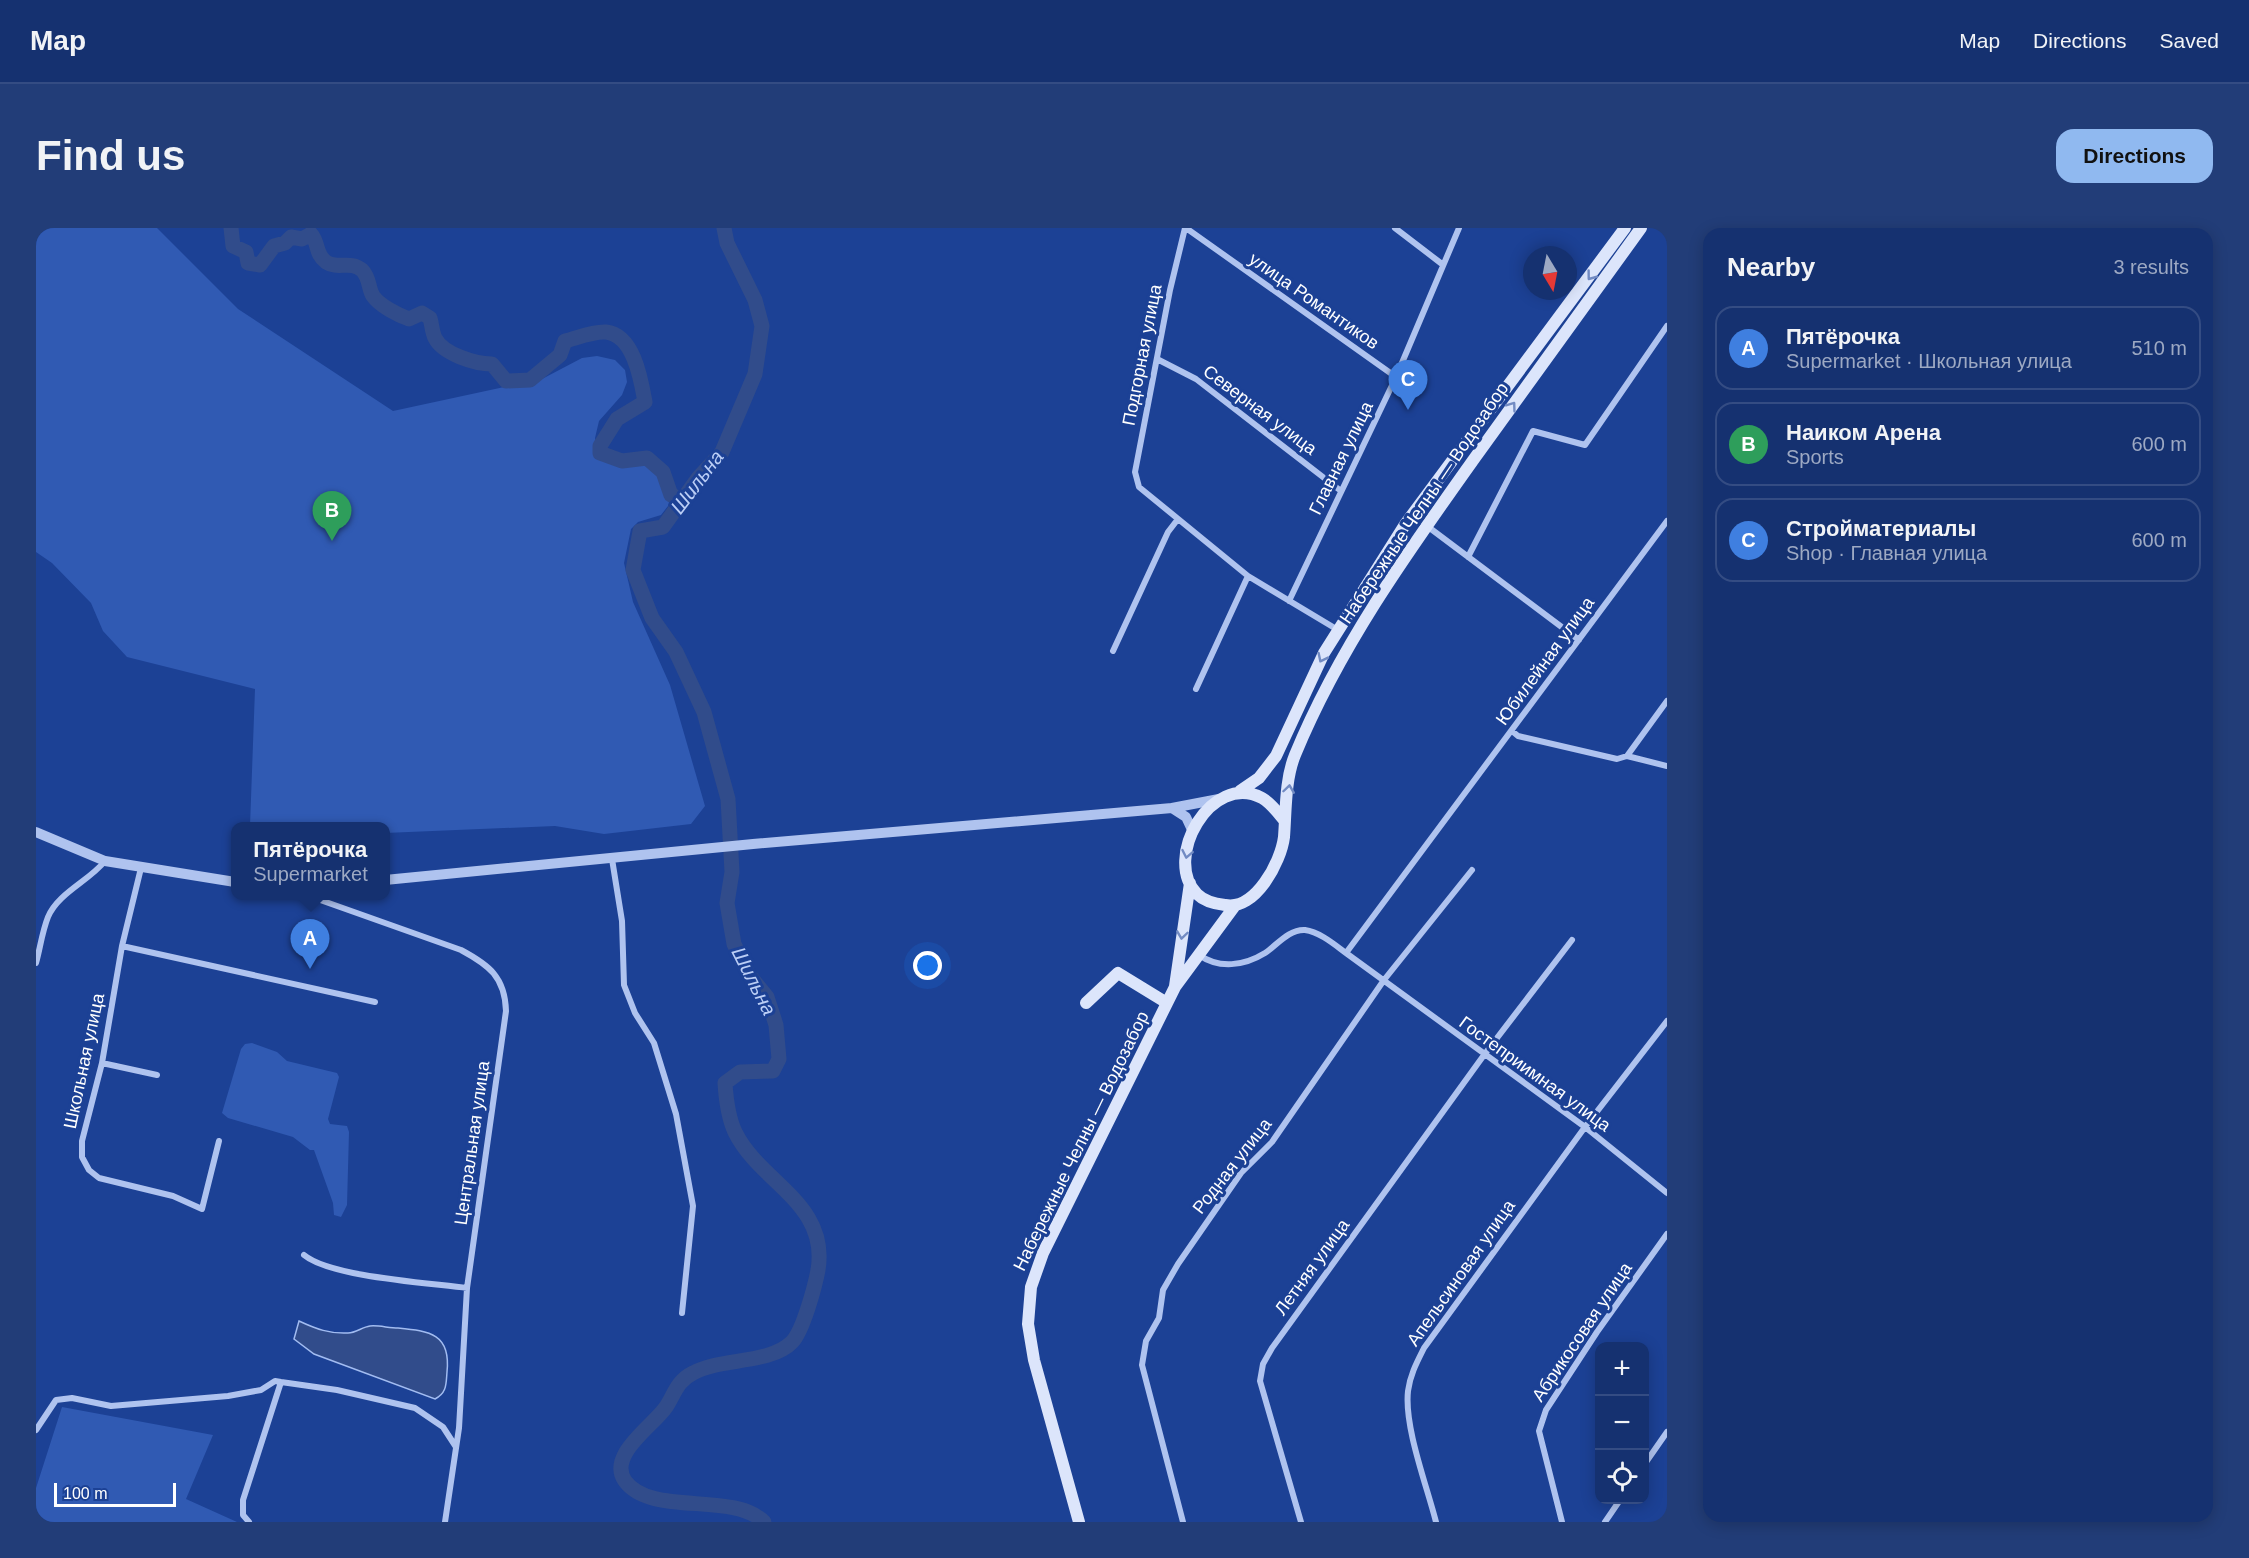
<!DOCTYPE html>
<html lang="en">
<head>
<meta charset="utf-8">
<style>
  body { margin:0; font-family:Arial,sans-serif; background:#223d78; color:#f1f3f6 }
  .controls { position:absolute; right:18px; bottom:18px; display:grid; overflow:hidden; border-radius:12px; box-shadow:0 3px 15px #0003 }
  .controls button { width:54px; height:54px; display:grid; place-items:center; padding:0; border:0; border-bottom:2px solid #344c83; background:#153170; color:#f1f3f6; font:30px sans-serif }
  .compass { position:absolute; left:1487px; top:18px; width:54px; height:54px; border-radius:50%; background:#153170; box-shadow:0 3px 15px #0003; rotate:170deg }
  .scale { position:absolute; left:18px; bottom:15px; width:122px; box-sizing:border-box; padding-left:6px; border:3px solid #fff; border-top:0; font-size:16px; line-height:21px; white-space:nowrap; color:#fff; -webkit-text-stroke:4px #1c4195; paint-order:stroke }
  .you { position:absolute; left:892px; top:738px; width:21px; height:21px; margin:-15px; border:4px solid #fff; border-radius:50%; background:#1a73e8; box-shadow:0 0 0 9px #1a73e833 }
  .badge { display:grid; place-items:center; width:39px; height:39px; border-radius:50%; background:#90b9f0; color:#fff; font-size:20px; font-weight:700 }
  .pin { position:absolute; translate:-50% -50px; filter:drop-shadow(0 2px 3px #0008) }
  .pin::after { content:''; position:absolute; top:32px; width:21px; height:18px; background:inherit; clip-path:polygon(0 0,100% 0,50% 100%) }
  .popup { position:absolute; left:195px; top:594px; width:159px; height:78px; box-sizing:border-box; display:grid; place-content:center; border-radius:12px; background:#153170; filter:drop-shadow(0 2px 4px #0005); font-size:20px; white-space:nowrap; color:#9da9c3 }
  .popup b { font-size:22px; color:#f1f3f6 }
  .popup::after { content:''; position:absolute; left:50%; top:100%; margin-left:-12px; border:12px solid transparent; border-top-color:#153170 }
  .list { margin:0; padding:0; list-style:none }
  h2 { display:flex; justify-content:space-between; align-items:center; height:78px; margin:0; padding:0 24px; font-size:26px }
  h2 small { font-size:20px; font-weight:400; color:#9da9c3 }
  .list li { display:grid; grid-template-columns:39px 1fr auto; gap:18px; align-items:center; box-sizing:border-box; height:84px; margin:0 12px 12px; padding:0 12px; border:2px solid #344c83; border-radius:18px }
  .list b { display:block; font-size:22px; white-space:nowrap }
  .list p { margin:0; font-size:20px; white-space:nowrap; color:#9da9c3 }
  .list em { font-size:20px; font-style:normal; color:#9da9c3 }
  .icon { flex:none; width:33px; height:33px; fill:none; stroke:currentColor; stroke-width:2; stroke-linecap:round; stroke-linejoin:round }
  .map { position:relative; flex:none; width:1631px; height:1294px; overflow:hidden; border-radius:18px }
  header { display:flex; align-items:center; gap:36px; box-sizing:border-box; height:84px; padding:0 30px; background:#153170; border-bottom:2px solid #344c83 }
  header strong { font-size:28px }
  nav { display:flex; gap:33px; margin-inline-start:auto; font-size:21px }
  .intro { display:flex; align-items:center; justify-content:space-between; box-sizing:border-box; height:144px; padding:0 36px }
  h1 { margin:0; font-size:42px }
  .button { padding:15px 27px; border-radius:18px; background:#90b9f0; color:#111; font-size:21px; font-weight:700 }
  main { display:flex; gap:36px; padding:0 36px }
  aside { flex:1; background:#153170; border-radius:18px; box-shadow:0 3px 15px #0003 }
  .map>svg:first-child { display:block }
</style>
</head>
<body>
<header>
<strong>Map</strong>
<nav><a>Map</a><a>Directions</a><a>Saved</a></nav>
</header>
<div class="intro"><h1>Find us</h1><a class="button">Directions</a></div>
<main>
<div class="map">
<svg width="1631" height="1294" viewBox="0 0 1631 1294">
  <rect width="100%" height="100%" fill="#1c4195"/>
  <path fill="#305ab3" d="M0,0H121L202,81L357,183L506,151L546,130L561,128L579,132L589,142L591,154L586,167L563,193L559,210L561,225L584,238L600,236L618,239L630,246L635,254L636,264L632,278L625,287L602,294L595,301L588,335L597,374L634,457L669,578L655,596L568,606L519,598L349,605V598H214L219,461L91,429L67,403L55,375L16,335L0,324Z
    M216,815L241,824L251,833L301,845L303,849L292,891L294,896L311,898L313,904L311,977L305,989L298,987L297,975L278,922H274L257,909L192,890L186,885L205,821L209,816Z
    M26,1179L177,1207L150,1271L201,1294H0V1260Z"/>
  <path fill="#314c8b" stroke="#a2bcf1" stroke-width="1.5" d="M263,1093C280,1101 294,1106 312,1105C320,1105 326,1099 334,1098C342,1097 353,1100 362,1100C394,1103 415,1106 411,1144C410,1156 411,1165 399,1171L278,1126L258,1111Z"/>
  <g fill="none" stroke-linecap="round" stroke-linejoin="round">
    <path stroke="#314c8b" stroke-width="15" d="M195,0L197,18L210,24L212,35L224,37L238,18L249,15L255,9L266,11L275,6C283,15 279,26 290,34C302,42 314,32 326,42C334,50 332,60 337,68C344,78 362,87 373,91L386,85L394,90C396,97 396,104 399,110C407,126 439,136 456,136L470,153L494,152L524,127L529,113C541,110 557,103 570,104C598,107 605,152 609,174L581,191L564,218V225L586,233L611,230L627,244L635,267L645,271
      M688,0L691,15L719,72L726,98L719,146L686,224L662,250L627,299L604,303L597,342L616,390L640,424L668,484L692,571L696,644L691,675L698,716L713,747L731,769L740,797L743,831L737,843L704,844L689,855C690,871 692,889 699,904C724,955 793,975 782,1042C779,1058 767,1103 756,1114C735,1136 683,1130 657,1145C641,1153 639,1165 630,1179C617,1198 571,1227 589,1253C615,1289 697,1263 728,1294"/>
    <path stroke="#afc3ef" stroke-width="6" d="M1149,0L1134,62L1099,244L1103,259L1212,348L1302,402
      M1150,0L1360,149
      M1359,0L1406,36
      M1121,131L1160,151L1305,263
      M1391,298L1543,412
      M1432,329L1497,203L1549,217L1631,98
      M1253,373L1360,149L1423,0
      M1077,423L1132,304L1142,291
      M1160,461L1212,348
      M1476,503L1482,508L1581,531L1591,528L1631,538
      M1591,528L1631,473
      M576,631L586,693L588,757L599,785L618,815L640,886L657,978L646,1085
      M105,640L86,718L66,835L46,913V929L53,942L63,950L137,968L166,981L183,913
      M273,668L425,722C453,737 469,749 470,783L431,1060L423,1200L409,1294
      M86,718L339,774
      M1310,725L1631,293
      M1163,727C1183,741 1208,738 1229,725C1241,717 1253,701 1269,702C1284,704 1299,717 1310,725L1549,899L1631,965
      M0,735C4,721 6,704 12,689C22,665 53,653 69,633
      M66,835L121,847
      M268,1027C294,1049 395,1055 431,1060
      M0,1202L20,1172L36,1170L75,1178L192,1168L225,1162L239,1153L245,1154L301,1162L379,1180L407,1199L420,1219
      M1608,1237L1631,1204
      M213,1294L207,1287V1272L245,1154
      M1147,1294L1106,1137L1110,1113L1123,1090L1127,1062L1142,1036L1205,945L1236,914L1348,752L1436,642
      M1265,1294L1224,1153L1227,1136L1236,1120L1448,827L1536,712
      M1400,1294C1391,1258 1368,1199 1372,1163C1374,1147 1381,1134 1388,1120L1549,899L1631,793
      M1526,1294L1503,1203L1510,1182L1561,1104L1631,1006
      M1569,1294L1584,1272"/>
    <path stroke="#afc3ef" stroke-width="10" d="M1136,580L1150,589L1157,604
      M0,604L69,633L199,654
      M349,652L717,616L1136,580L1183,571"/>
    <path stroke="#dce5fb" stroke-width="12" d="M1204,563L1223,550L1240,528L1288,425L1370,295L1589,0
      M1248,592C1242,585 1235,575 1226,570C1175,543 1126,631 1161,666C1168,673 1180,676 1189,677C1219,683 1245,634 1248,609C1250,583 1249,551 1259,527C1303,420 1371,325 1438,231C1493,154 1549,77 1605,0
      M1139,758L1154,655
      M1050,775L1082,745L1131,775
      M1043,1294L998,1132L992,1096L995,1059L1007,1025L1139,759L1198,679"/>
  </g>
  <defs><path id="oneway-chevron" d="M-2-3.5L2.5 0L-2 3.5" fill="none" stroke-width="1.6" stroke-linecap="round" stroke-linejoin="round" transform="scale(1.5)"/></defs>
  <g stroke="#728bc3">
    <use href="#oneway-chevron" transform="translate(1555 48) rotate(127)"/>
    <use href="#oneway-chevron" transform="translate(1476 178) rotate(-54)"/>
    <use href="#oneway-chevron" transform="translate(1286 430) rotate(116)"/>
    <use href="#oneway-chevron" transform="translate(1253 561) rotate(-82)"/>
    <use href="#oneway-chevron" transform="translate(1151 626) rotate(101)"/>
    <use href="#oneway-chevron" transform="translate(1146 707) rotate(98)"/>
  </g>
  <g text-anchor="middle" dominant-baseline="central" stroke-width="6" stroke-linejoin="round" paint-order="stroke">
    <g font-size="18" fill="#fff" stroke="#1c4195">
      <text transform="translate(1278 73) rotate(35)">улица Романтиков</text>
      <text transform="translate(1106 127) rotate(-79)">Подгорная улица</text>
      <text transform="translate(1224 182) rotate(37)">Северная улица</text>
      <text transform="translate(1305 230) rotate(-64)">Главная улица</text>
      <text transform="translate(1388 275) rotate(-56)">Набережные Челны — Водозабор</text>
      <text transform="translate(1509 433) rotate(-54)">Юбилейная улица</text>
      <text transform="translate(48 833) rotate(-78)">Школьная улица</text>
      <text transform="translate(1499 846) rotate(36)">Гостеприимная улица</text>
      <text transform="translate(1045 913) rotate(-64)">Набережные Челны — Водозабор</text>
      <text transform="translate(436 915) rotate(-82)">Центральная улица</text>
      <text transform="translate(1196 938) rotate(-52)">Родная улица</text>
      <text transform="translate(1276 1039) rotate(-54)">Летняя улица</text>
      <text transform="translate(1425 1045) rotate(-55)">Апельсиновая улица</text>
      <text transform="translate(1546 1104) rotate(-56)">Абрикосовая улица</text>
    </g>
    <g font-size="20" font-style="italic" fill="#bbcef6" stroke="#1c4195">
      <text transform="translate(661 254) rotate(-53)">Шильна</text>
      <text transform="translate(718 753) rotate(63)">Шильна</text>
    </g>
  </g>
</svg>
<div class="controls">
<button>+</button>
<button>−</button>
<button><svg class="icon" aria-label="locate" viewBox="0 0 24 24"><circle cx="12" cy="12" r="6"/><path d="M12 2v4M12 18v4M2 12h4M18 12h4"/></svg></button>
</div>
<svg class="compass" viewBox="-18 -18 36 36"><path d="M0-13l5 13h-10z" fill="#e53935"/><path d="M0 13l5-13h-10z" fill="#9da9c3"/></svg>
<div class="scale">100 m</div>
<div class="you"></div>
<div class="pin badge" style="left:274px;top:741px;background:#3f7fe0">A</div>
<div class="popup"><b>Пятёрочка</b>Supermarket</div>
<div class="pin badge" style="left:296px;top:313px;background:#2e9e5b">B</div>
<div class="pin badge" style="left:1372px;top:182px;background:#3f7fe0">C</div>
</div>
<aside>
<h2>Nearby<small>3 results</small></h2>
<ul class="list">
<li><span class="badge" style="background:#3f7fe0">A</span><div><b>Пятёрочка</b><p>Supermarket · Школьная улица</p></div><em>510 m</em></li>
<li><span class="badge" style="background:#2e9e5b">B</span><div><b>Наиком Арена</b><p>Sports</p></div><em>600 m</em></li>
<li><span class="badge" style="background:#3f7fe0">C</span><div><b>Стройматериалы</b><p>Shop · Главная улица</p></div><em>600 m</em></li>
</ul>
</aside>
</main>
</body>
</html>
